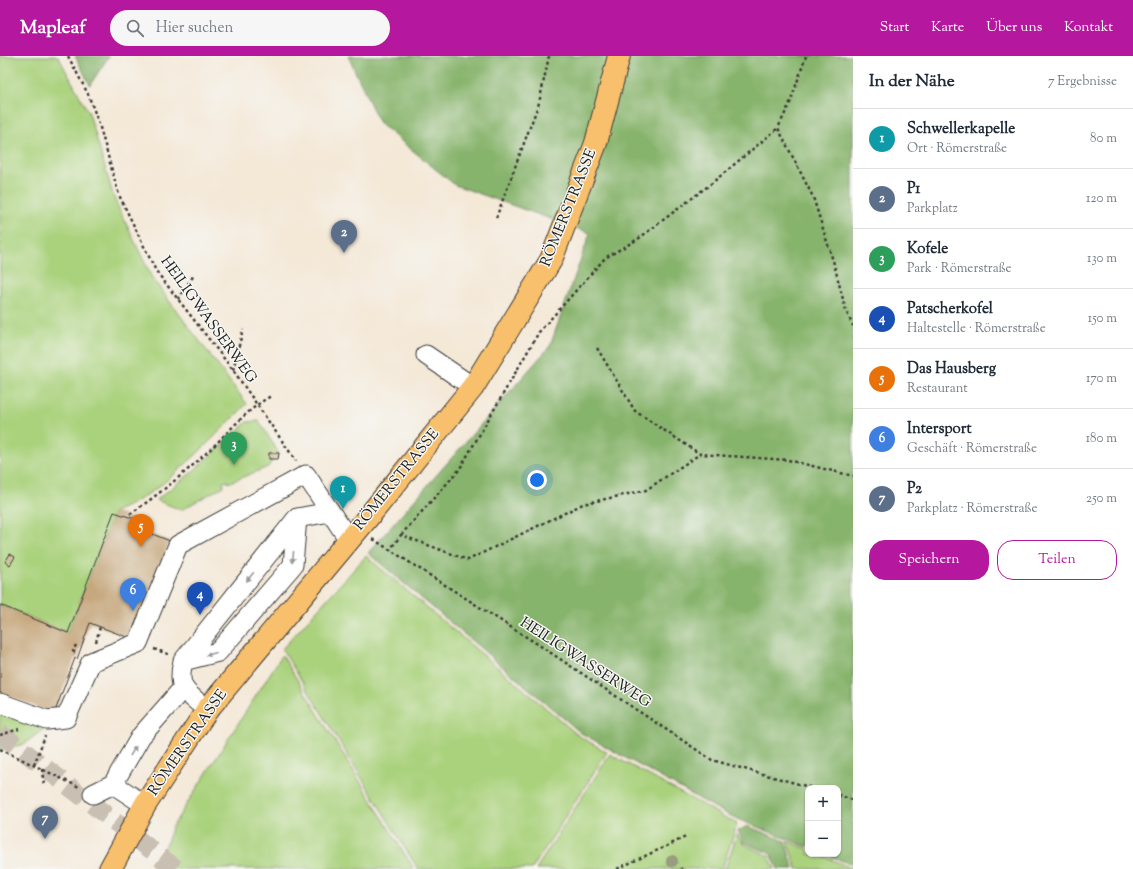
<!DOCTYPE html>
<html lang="de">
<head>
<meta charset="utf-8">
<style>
  body { margin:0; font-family:"Sorts Mill Goudy",serif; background:#f6f6f7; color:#1f2937 }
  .controls { position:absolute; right:12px; bottom:12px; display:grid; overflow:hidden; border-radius:8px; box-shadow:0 1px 3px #0004 }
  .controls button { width:36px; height:36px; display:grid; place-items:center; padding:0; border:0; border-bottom:1px solid #e0e1e3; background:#fff; color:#1f2937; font:20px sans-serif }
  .you { position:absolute; left:537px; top:424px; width:14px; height:14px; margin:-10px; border:3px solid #fff; border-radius:50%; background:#1a73e8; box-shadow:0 0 0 6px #1a73e833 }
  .badge { display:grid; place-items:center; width:26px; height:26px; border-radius:50%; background:#b5179e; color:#fff; font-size:13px; font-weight:700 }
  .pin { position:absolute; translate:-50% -33px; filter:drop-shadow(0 1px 2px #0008) }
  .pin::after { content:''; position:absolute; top:21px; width:14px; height:12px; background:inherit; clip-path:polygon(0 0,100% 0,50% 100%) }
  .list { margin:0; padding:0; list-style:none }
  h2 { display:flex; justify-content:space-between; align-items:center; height:52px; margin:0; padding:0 16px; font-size:17px }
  h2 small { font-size:13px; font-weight:400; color:#747a83 }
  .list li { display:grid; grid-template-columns:26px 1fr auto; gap:12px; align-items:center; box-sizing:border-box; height:60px; padding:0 16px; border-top:1px solid #e0e1e3 }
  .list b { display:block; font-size:15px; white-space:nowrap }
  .list p { margin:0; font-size:13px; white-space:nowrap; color:#747a83 }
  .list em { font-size:13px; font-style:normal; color:#747a83 }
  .actions { display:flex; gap:8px; padding:12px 16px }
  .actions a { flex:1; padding:9px 0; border:1px solid #b5179e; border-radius:16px; text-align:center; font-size:14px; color:#b5179e }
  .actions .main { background:#b5179e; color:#fff }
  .icon { flex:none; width:22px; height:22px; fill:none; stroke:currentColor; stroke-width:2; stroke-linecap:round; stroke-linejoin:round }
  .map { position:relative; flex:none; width:853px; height:813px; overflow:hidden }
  header { display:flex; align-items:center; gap:24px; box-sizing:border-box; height:56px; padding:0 20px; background:#b5179e; color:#fff }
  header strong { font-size:19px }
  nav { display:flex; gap:22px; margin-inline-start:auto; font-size:14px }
  .search { width:280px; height:36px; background:#f6f6f7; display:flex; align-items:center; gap:10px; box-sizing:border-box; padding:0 14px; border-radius:22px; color:#747a83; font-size:15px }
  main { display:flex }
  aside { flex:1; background:#fff }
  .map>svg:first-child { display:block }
</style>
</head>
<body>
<header>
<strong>Mapleaf</strong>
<div class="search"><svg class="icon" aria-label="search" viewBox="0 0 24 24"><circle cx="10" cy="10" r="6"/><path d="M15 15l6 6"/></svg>Hier suchen</div>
<nav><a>Start</a><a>Karte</a><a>Über uns</a><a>Kontakt</a></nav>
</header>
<main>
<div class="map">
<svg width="853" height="813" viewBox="0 0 853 813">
  <rect width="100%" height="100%" fill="#f6f6f2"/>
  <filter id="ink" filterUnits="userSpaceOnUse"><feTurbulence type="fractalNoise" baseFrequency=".025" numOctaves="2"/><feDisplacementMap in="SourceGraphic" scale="8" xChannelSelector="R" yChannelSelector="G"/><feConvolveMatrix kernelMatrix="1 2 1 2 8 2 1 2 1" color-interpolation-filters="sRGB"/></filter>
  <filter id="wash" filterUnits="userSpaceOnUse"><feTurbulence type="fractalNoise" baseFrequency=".012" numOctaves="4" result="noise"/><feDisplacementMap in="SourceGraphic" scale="16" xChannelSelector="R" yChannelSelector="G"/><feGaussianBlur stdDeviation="0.9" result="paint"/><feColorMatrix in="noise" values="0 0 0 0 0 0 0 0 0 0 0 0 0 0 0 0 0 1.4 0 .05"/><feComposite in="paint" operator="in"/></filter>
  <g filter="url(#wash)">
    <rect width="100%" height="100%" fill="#f4e8d7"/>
    <path fill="#aad27d" stroke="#63774c" d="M0,0H58L89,57L114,142L152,222L247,348C209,385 163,438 114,456L68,577L0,549Z
      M259,365L278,396L268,411L228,427V425L223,426L224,430L181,454L156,444L191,417L247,366Z
      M366,500L579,680L607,696L532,813H418L282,593Z
      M282,599L414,813H158L172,771Z
      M0,656L44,673L24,688L0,694Z
      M610,698L737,768L722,813H536Z
      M737,778L744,788L769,800L775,813H725Z
      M787,785L808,793V798H819L853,813H797Z"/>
    <path fill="#87b46c" stroke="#526844" d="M75,0H109L90,29Z
      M348,0H853V809L825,798H838V732H808V791L732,761L581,677L368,497L550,290L590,177L455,129L379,67Z
      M747,770L785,785L794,813H778L771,798L744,786L738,775Z"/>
    <g id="blocks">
      <path fill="#c6a77e" d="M269,397H279L278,403H269Z
        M114,456L135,463L132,470L170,485L132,583L90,567L77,603L75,602L54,658L0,637V549L68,577Z
        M10,498L15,501L10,509L5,506Z"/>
    </g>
  </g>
  <g filter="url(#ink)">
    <use href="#blocks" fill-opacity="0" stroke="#3c3b38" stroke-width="1"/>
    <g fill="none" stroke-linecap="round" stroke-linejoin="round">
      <path stroke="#c9bfb2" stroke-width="19" stroke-dasharray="19 10" stroke-linecap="butt" d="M0,677L176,813"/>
      <defs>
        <path id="minor" d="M426,299L473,331
          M183,605L218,596L293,509L297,462
          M0,647L47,664L66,662L91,606L138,587L178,489L306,419L349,484
          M207,654C187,636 176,634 183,605L297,462L330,456
          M113,728L141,680L183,632
          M93,738L113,728L145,749"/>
        <path id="major" d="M110,813L145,749L207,654L374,454L473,331L551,204L596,87L619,0"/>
      </defs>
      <use href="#minor" stroke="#3c3b38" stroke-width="21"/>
      <use href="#major" stroke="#3c3b38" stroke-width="24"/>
      <path stroke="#3c3b38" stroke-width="2.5" stroke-dasharray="3 3" stroke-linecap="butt" d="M68,0L88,38L99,68L119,139L156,215L233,314L296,405
        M806,0L790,47L778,72L813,141L834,208L846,255L853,270
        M496,162L539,47L549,0
        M178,243L194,219
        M597,292L635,355L700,398L788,404L853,420
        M233,314L243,273
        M130,458C155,441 179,422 202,401C225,381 244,355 271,340
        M401,479L459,414L539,276L605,202L638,183L712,127L778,72
        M373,483L542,591L712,704L813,732
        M389,495L401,479L468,504L583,448L646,434L700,398
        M96,586L100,571
        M76,589L73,595L77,598
        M154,593L168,598
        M0,679L19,673
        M0,693L79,731
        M34,709L45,680
        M42,713L44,730
        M838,739L853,744
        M617,813L686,781
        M681,813L682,812"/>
      <use href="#minor" stroke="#fff" stroke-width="19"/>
      <use href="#major" stroke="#f8bf6c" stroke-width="22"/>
    </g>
    <circle fill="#999b83" cx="672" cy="805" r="6"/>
    <defs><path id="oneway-solid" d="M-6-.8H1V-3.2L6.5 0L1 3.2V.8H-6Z"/></defs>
    <g fill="#999">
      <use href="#oneway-solid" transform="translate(293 501) rotate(96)"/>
      <use href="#oneway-solid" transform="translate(250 521) rotate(129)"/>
      <use href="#oneway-solid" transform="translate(211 598) rotate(165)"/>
      <use href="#oneway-solid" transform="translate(133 695) rotate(-59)"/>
    </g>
  </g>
  <g text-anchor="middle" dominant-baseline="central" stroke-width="3" stroke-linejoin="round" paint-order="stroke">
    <g font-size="15" fill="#1c1c1c" stroke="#f6f6f2">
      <text transform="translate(569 152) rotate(-68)">RÖMERSTRASSE</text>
      <text transform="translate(208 264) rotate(54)">HEILIGWASSERWEG</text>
      <text transform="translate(397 424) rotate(-51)">RÖMERSTRASSE</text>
      <text transform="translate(585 607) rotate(33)">HEILIGWASSERWEG</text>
      <text transform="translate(188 687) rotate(-55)">RÖMERSTRASSE</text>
    </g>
  </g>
</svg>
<div class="controls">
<button>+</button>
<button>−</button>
</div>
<div class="you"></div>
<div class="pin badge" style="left:343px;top:453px;background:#0f9aa8">1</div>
<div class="pin badge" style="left:344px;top:197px;background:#5c6f8a">2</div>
<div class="pin badge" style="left:234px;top:409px;background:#2e9e5b">3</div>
<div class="pin badge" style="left:200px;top:559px;background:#1a4fb4">4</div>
<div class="pin badge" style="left:141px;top:491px;background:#e8710a">5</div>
<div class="pin badge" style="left:133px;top:555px;background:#3f7fe0">6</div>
<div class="pin badge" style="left:45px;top:783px;background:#5c6f8a">7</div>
</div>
<aside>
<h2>In der Nähe<small>7 Ergebnisse</small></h2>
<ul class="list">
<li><span class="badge" style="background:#0f9aa8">1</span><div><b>Schwellerkapelle</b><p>Ort · Römerstraße</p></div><em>80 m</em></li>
<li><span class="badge" style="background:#5c6f8a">2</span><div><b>P1</b><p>Parkplatz</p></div><em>120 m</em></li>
<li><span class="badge" style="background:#2e9e5b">3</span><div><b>Kofele</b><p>Park · Römerstraße</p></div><em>130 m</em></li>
<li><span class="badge" style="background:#1a4fb4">4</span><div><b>Patscherkofel</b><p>Haltestelle · Römerstraße</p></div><em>150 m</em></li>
<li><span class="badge" style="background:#e8710a">5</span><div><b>Das Hausberg</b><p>Restaurant</p></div><em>170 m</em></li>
<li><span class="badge" style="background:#3f7fe0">6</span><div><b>Intersport</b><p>Geschäft · Römerstraße</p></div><em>180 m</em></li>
<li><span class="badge" style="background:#5c6f8a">7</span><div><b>P2</b><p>Parkplatz · Römerstraße</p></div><em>250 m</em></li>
</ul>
<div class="actions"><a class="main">Speichern</a><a>Teilen</a></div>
</aside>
</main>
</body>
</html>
